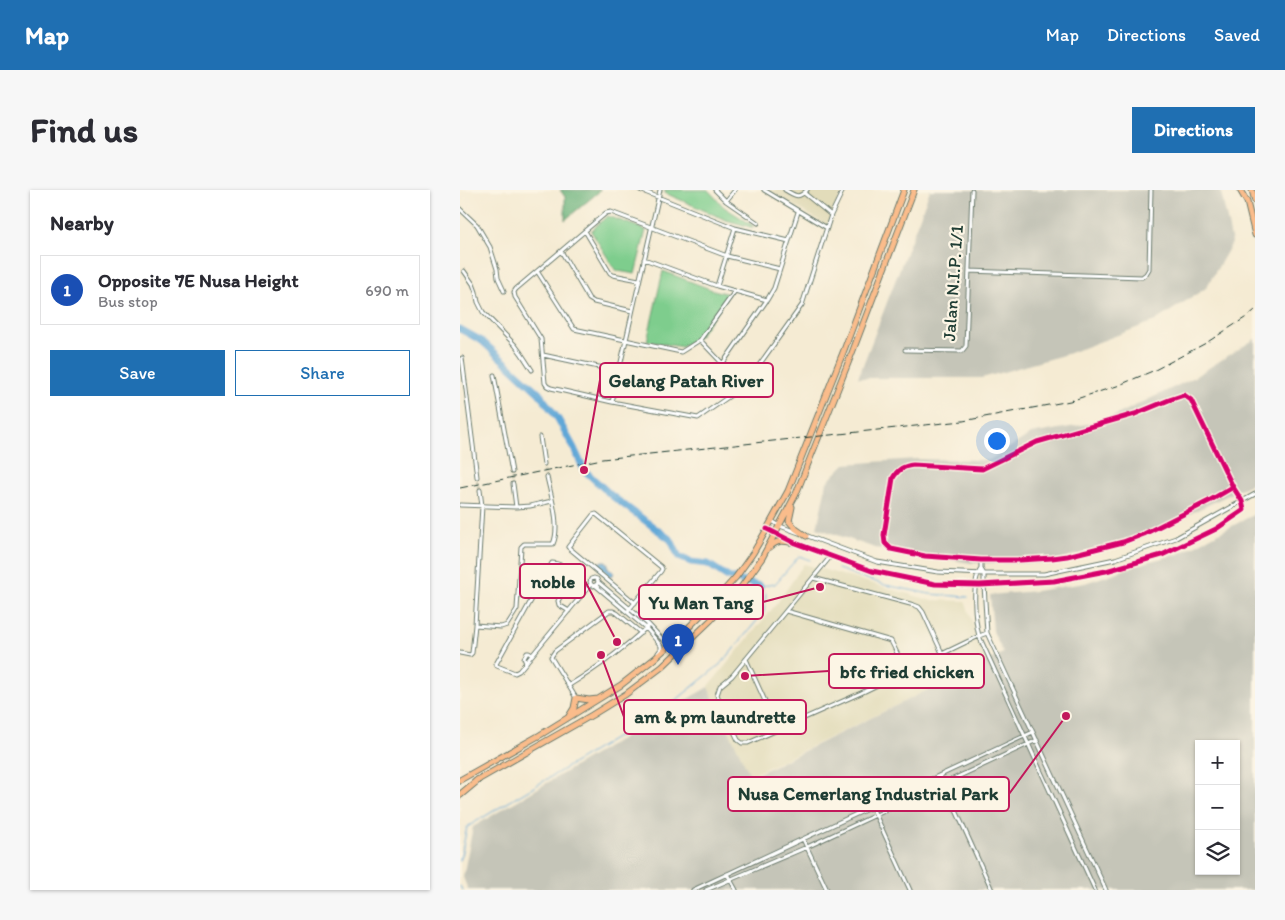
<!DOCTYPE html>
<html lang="en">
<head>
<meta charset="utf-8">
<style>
  body { margin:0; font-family:Itim,sans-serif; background:#f7f7f7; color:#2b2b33 }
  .controls { position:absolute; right:15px; bottom:15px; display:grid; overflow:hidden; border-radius:0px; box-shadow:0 1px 4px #0004 }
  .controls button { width:45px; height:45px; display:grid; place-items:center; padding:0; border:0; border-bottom:1px solid #e1e1e2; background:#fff; color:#2b2b33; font:25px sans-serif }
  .you { position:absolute; left:536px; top:250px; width:18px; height:18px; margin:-12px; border:4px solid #fff; border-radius:50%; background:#1a73e8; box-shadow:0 0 0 8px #1a73e833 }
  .badge { display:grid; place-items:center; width:32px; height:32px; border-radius:50%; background:#1f6fb2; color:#fff; font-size:16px; font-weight:700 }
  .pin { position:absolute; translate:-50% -41px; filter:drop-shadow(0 1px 2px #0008) }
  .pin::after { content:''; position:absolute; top:26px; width:18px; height:15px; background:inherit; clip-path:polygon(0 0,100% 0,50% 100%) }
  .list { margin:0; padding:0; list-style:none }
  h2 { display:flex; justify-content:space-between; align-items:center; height:65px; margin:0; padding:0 20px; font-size:21px }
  h2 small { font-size:16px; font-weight:400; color:#7c7c81 }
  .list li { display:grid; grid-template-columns:32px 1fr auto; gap:15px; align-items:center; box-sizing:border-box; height:70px; margin:0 10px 10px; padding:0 10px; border:1px solid #e1e1e2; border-radius:0px }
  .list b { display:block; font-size:19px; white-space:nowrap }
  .list p { margin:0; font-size:16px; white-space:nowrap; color:#7c7c81 }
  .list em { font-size:16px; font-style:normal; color:#7c7c81 }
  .actions { display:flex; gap:10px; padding:15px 20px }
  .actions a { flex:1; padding:11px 0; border:1px solid #1f6fb2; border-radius:0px; text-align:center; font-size:18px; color:#1f6fb2 }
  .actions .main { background:#1f6fb2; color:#fff }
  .icon { flex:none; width:28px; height:28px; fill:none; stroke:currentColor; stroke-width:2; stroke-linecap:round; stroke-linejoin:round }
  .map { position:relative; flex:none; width:795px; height:700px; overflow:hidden; border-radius:0px }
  header { display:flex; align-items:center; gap:30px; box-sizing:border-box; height:70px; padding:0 25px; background:#1f6fb2; color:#fff }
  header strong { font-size:24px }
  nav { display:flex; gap:28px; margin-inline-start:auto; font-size:18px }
  .intro { display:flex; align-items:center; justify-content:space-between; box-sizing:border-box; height:120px; padding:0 30px }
  h1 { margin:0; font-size:35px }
  .button { padding:12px 22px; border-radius:0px; background:#1f6fb2; color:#fff; font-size:18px; font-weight:700 }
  main { display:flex; gap:30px; padding:0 30px }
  aside { flex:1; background:#fff; border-radius:0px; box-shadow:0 1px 4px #0004 }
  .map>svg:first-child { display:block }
</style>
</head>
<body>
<header>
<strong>Map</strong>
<nav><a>Map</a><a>Directions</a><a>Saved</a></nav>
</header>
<div class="intro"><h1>Find us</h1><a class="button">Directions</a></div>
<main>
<aside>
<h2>Nearby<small></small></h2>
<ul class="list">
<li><span class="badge" style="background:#1a4fb4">1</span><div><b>Opposite 7E Nusa Height</b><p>Bus stop</p></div><em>690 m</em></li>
</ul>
<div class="actions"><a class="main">Save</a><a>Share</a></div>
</aside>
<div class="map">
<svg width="795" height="700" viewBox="0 0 795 700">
  <rect width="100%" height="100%" fill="#fcf5e5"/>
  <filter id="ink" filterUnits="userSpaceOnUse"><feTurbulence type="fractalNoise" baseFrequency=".02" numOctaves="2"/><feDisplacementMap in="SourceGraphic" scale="10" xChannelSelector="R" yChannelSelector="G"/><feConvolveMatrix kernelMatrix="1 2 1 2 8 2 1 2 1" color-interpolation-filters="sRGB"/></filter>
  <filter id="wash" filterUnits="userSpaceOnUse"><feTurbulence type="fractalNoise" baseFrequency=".0096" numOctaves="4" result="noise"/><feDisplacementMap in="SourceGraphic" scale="20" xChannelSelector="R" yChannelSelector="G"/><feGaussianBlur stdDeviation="1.12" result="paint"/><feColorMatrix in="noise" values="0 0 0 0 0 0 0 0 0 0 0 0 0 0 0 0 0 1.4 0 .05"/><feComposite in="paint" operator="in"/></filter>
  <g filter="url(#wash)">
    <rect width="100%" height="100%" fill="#f5ebd3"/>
    <path fill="#e2dcba" d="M308,0H383L368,36Z
      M344,374L469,410L505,411L526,472L290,586L248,497L318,412Z"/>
    <path fill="#c5c5b8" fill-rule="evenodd" d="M470,0H759L761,2L772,53L746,98L695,131L607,164L522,188H398Z
      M795,149V292L680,348L584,373H511L415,358L357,338L367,292L385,274L455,269L529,270L571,244L644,231L731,189Z
      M795,324V700H8L3,687L13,637L248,497L291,587L543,463L533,441L530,405L576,401L625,393L691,371L719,364ZM739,554H776V681H739Z"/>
    <path fill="#7ecd8d" stroke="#4e8560" d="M205,0H248L264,17L292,35L294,38L266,30L205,3Z
      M147,26L151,27L186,40L175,84L158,81L154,78L131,41Z
      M203,81L250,99L268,104L240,145L222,157L187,151Z"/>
    <path fill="#66b078" stroke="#427656" d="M100,0H141L105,30V7Z"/>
    <path fill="#61a7d7" stroke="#407286" d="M142,371H146L148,374V378L154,382L153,385L151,386H149L145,381L139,379V373Z"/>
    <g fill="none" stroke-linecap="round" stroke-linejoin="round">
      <path stroke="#61a7d7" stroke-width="1" d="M378,379L425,395L470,404L508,407
        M0,671L7,637L209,516L263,472L304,422L306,404L300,396L315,394L339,366L350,370
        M0,696L2,700"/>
      <path stroke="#61a7d7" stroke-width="7" d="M0,139L22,151L79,203L98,229L114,258L124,280L152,306L211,350L219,367L231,372L248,374L268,387L300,396"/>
    </g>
  </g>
  <g filter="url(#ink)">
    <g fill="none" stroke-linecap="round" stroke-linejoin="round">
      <path stroke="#cac8b3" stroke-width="3" stroke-dasharray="3 1.5" stroke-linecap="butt" d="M84,274L87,287
        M52,282L53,294
        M17,287L20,300"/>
      <defs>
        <path id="street" d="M180,0L275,38L329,51
          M255,0L266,11L298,33
          M304,0L367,38
          M325,0C336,6 338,9 347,0
          M344,3L371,25
          M266,11L275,0
          M0,19L17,35L30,57L37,79L38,88L44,101
          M125,41L150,83L153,85L179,90
          M101,61L129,109L134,112L172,121
          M184,69L257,96L307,110
          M320,79L267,66L151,22L146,23L56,99L54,102L55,107L81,149L85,193L87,196L91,198L152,212L238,228L284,196L342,115L371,25L383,0
          M4,81L13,94L16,102L18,112L23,122L55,155L61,163L72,180
          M77,81L114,139L221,162L240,150L275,101
          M509,81L682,87L686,84L689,79L691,0
          M257,96L275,38
          M240,150L284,196
          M445,160L502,161L506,156L512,0
          M83,165L222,195L231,193L263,173L307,110L314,98L338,22
          M2,168L17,287
          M34,185L52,282
          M152,212L200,0
          M80,247L84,274
          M53,294L56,317
          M0,315L56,317L70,316L92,311
          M312,331L320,336L339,343
          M307,339L330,350
          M345,345L417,372L478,382L524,384H584L655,369L716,348L795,304
          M336,353L412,381L475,394L520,395L594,391L646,381L702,365L756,339L784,320L782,311L773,297L731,210L724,205L709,210L675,224L577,252L522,279L453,275C444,276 438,279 433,288L424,345L425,353L431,359L465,366L521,370H560L592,368L607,366L663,352L684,344L749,311L773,297
          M371,366L272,486L260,496L257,505L278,550L282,553H288L401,503L519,446L527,443
          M521,370V379L524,384V395L527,443L646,700
          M521,379C511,391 515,431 519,446L635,700
          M353,388L454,415L459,417L463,422L482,463
          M138,392L189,435L203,450L206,451L214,450
          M135,395L186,438L201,456V459L198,463
          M109,421L99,415L98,411L113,384C109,378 98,373 92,373L36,474L37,476L55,483L59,481L131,394L130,392L131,389L134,388L137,389L138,392L137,394L133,396L131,394
          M326,421L431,451L446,481
          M167,422L201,381L202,379L201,377L136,324L133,325L108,357L175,413
          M15,435L41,437L47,435L54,424L57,419L61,357L64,354H93C101,336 91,306 87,287
          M0,463L10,465L12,463L15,435L22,316L20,300
          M286,469L318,540
          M66,473L64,468L67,463H69L72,465
          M108,496C137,478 165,458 189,435
          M116,508L91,467L95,461L149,421H153L157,423L181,443
          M480,585L532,700
          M412,617L450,700
          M343,649L367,700
          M267,684L276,700
          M233,700L573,542
          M246,700L347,657L577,550"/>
        <path id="primary" d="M780,0L787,12L795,45
          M792,0L795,11
          M332,317L329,331L336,339L346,346
          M310,357C318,349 324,351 335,353
          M109,526L114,518L116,508L129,510L138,509
          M0,590L80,545L161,495L194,469L221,445L248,418L276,387L293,363L307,339L328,301L384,160L444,0
          M16,591L132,525L166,504L202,477L251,430L282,396L302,368L336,304L392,163L454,0"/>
        <path id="highway" d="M0,605L18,590"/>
      </defs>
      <use href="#street" stroke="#6a7a6c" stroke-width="5"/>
      <use href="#primary" stroke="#6a7a6c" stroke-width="7"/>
      <use href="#highway" stroke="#6a7a6c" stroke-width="8"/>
      <use href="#street" stroke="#fff" stroke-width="3"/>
      <use href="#primary" stroke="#fabc8b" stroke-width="5"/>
      <use href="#highway" stroke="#fabc8b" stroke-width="6"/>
      <path stroke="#1f3d34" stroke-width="1" stroke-dasharray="8 4" stroke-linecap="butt" d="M0,298L142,269L503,231L610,211L657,196L695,180L746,153L788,126L795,120"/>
      <defs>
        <path id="cycleway" d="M307,339L335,353L412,381L475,394L520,395L594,391L646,381L702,365L756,339L784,320L782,311L773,297L731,210L724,205L709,210L675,224L577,252L522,279L453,275C444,276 438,279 433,288L424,345L425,353L431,359L465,366L521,370H560L592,368L607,366L663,352L684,344L749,311L773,297"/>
      </defs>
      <use href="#cycleway" stroke="#fcf5e5" stroke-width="8"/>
      <use href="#cycleway" stroke="#d6006c" stroke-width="5"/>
    </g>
  </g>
  <g text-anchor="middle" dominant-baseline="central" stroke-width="4.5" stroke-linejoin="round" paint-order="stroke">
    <g font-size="18" fill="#1f3d34" stroke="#fcf5e5">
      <text transform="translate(493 93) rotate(-86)">Jalan N.I.P. 1/1</text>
    </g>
  </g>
  <path fill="none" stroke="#c2185b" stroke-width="2" d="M124 280L140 190M157 452L125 391M360 397L303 412M285 486L369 481M141 465L164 527M606 526L549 604"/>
  <g fill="#c2185b" stroke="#fcf5e5" stroke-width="2">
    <circle cx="124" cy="280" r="5"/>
    <circle cx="157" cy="452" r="5"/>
    <circle cx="360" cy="397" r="5"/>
    <circle cx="285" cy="486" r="5"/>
    <circle cx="141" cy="465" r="5"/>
    <circle cx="606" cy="526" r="5"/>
  </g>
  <g fill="#fcf5e5" stroke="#c2185b" stroke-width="2">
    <rect x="140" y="173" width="173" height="34" rx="5"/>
    <rect x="60" y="374" width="65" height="34" rx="5"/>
    <rect x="179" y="395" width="124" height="34" rx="5"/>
    <rect x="369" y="464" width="155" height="34" rx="5"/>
    <rect x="164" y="510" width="182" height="34" rx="5"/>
    <rect x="268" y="587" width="281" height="34" rx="5"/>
  </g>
  <g font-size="19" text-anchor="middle" font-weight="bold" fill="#1f3d34">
    <text x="226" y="197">Gelang Patah River</text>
    <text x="93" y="398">noble</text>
    <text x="241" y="419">Yu Man Tang</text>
    <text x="447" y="488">bfc fried chicken</text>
    <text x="255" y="533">am &amp; pm laundrette</text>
    <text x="408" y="610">Nusa Cemerlang Industrial Park</text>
  </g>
</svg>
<div class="controls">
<button>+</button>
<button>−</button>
<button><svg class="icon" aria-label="layers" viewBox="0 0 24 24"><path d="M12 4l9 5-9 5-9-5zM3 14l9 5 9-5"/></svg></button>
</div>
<div class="you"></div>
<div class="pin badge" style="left:218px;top:475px;background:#1a4fb4">1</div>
</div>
</main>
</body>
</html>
